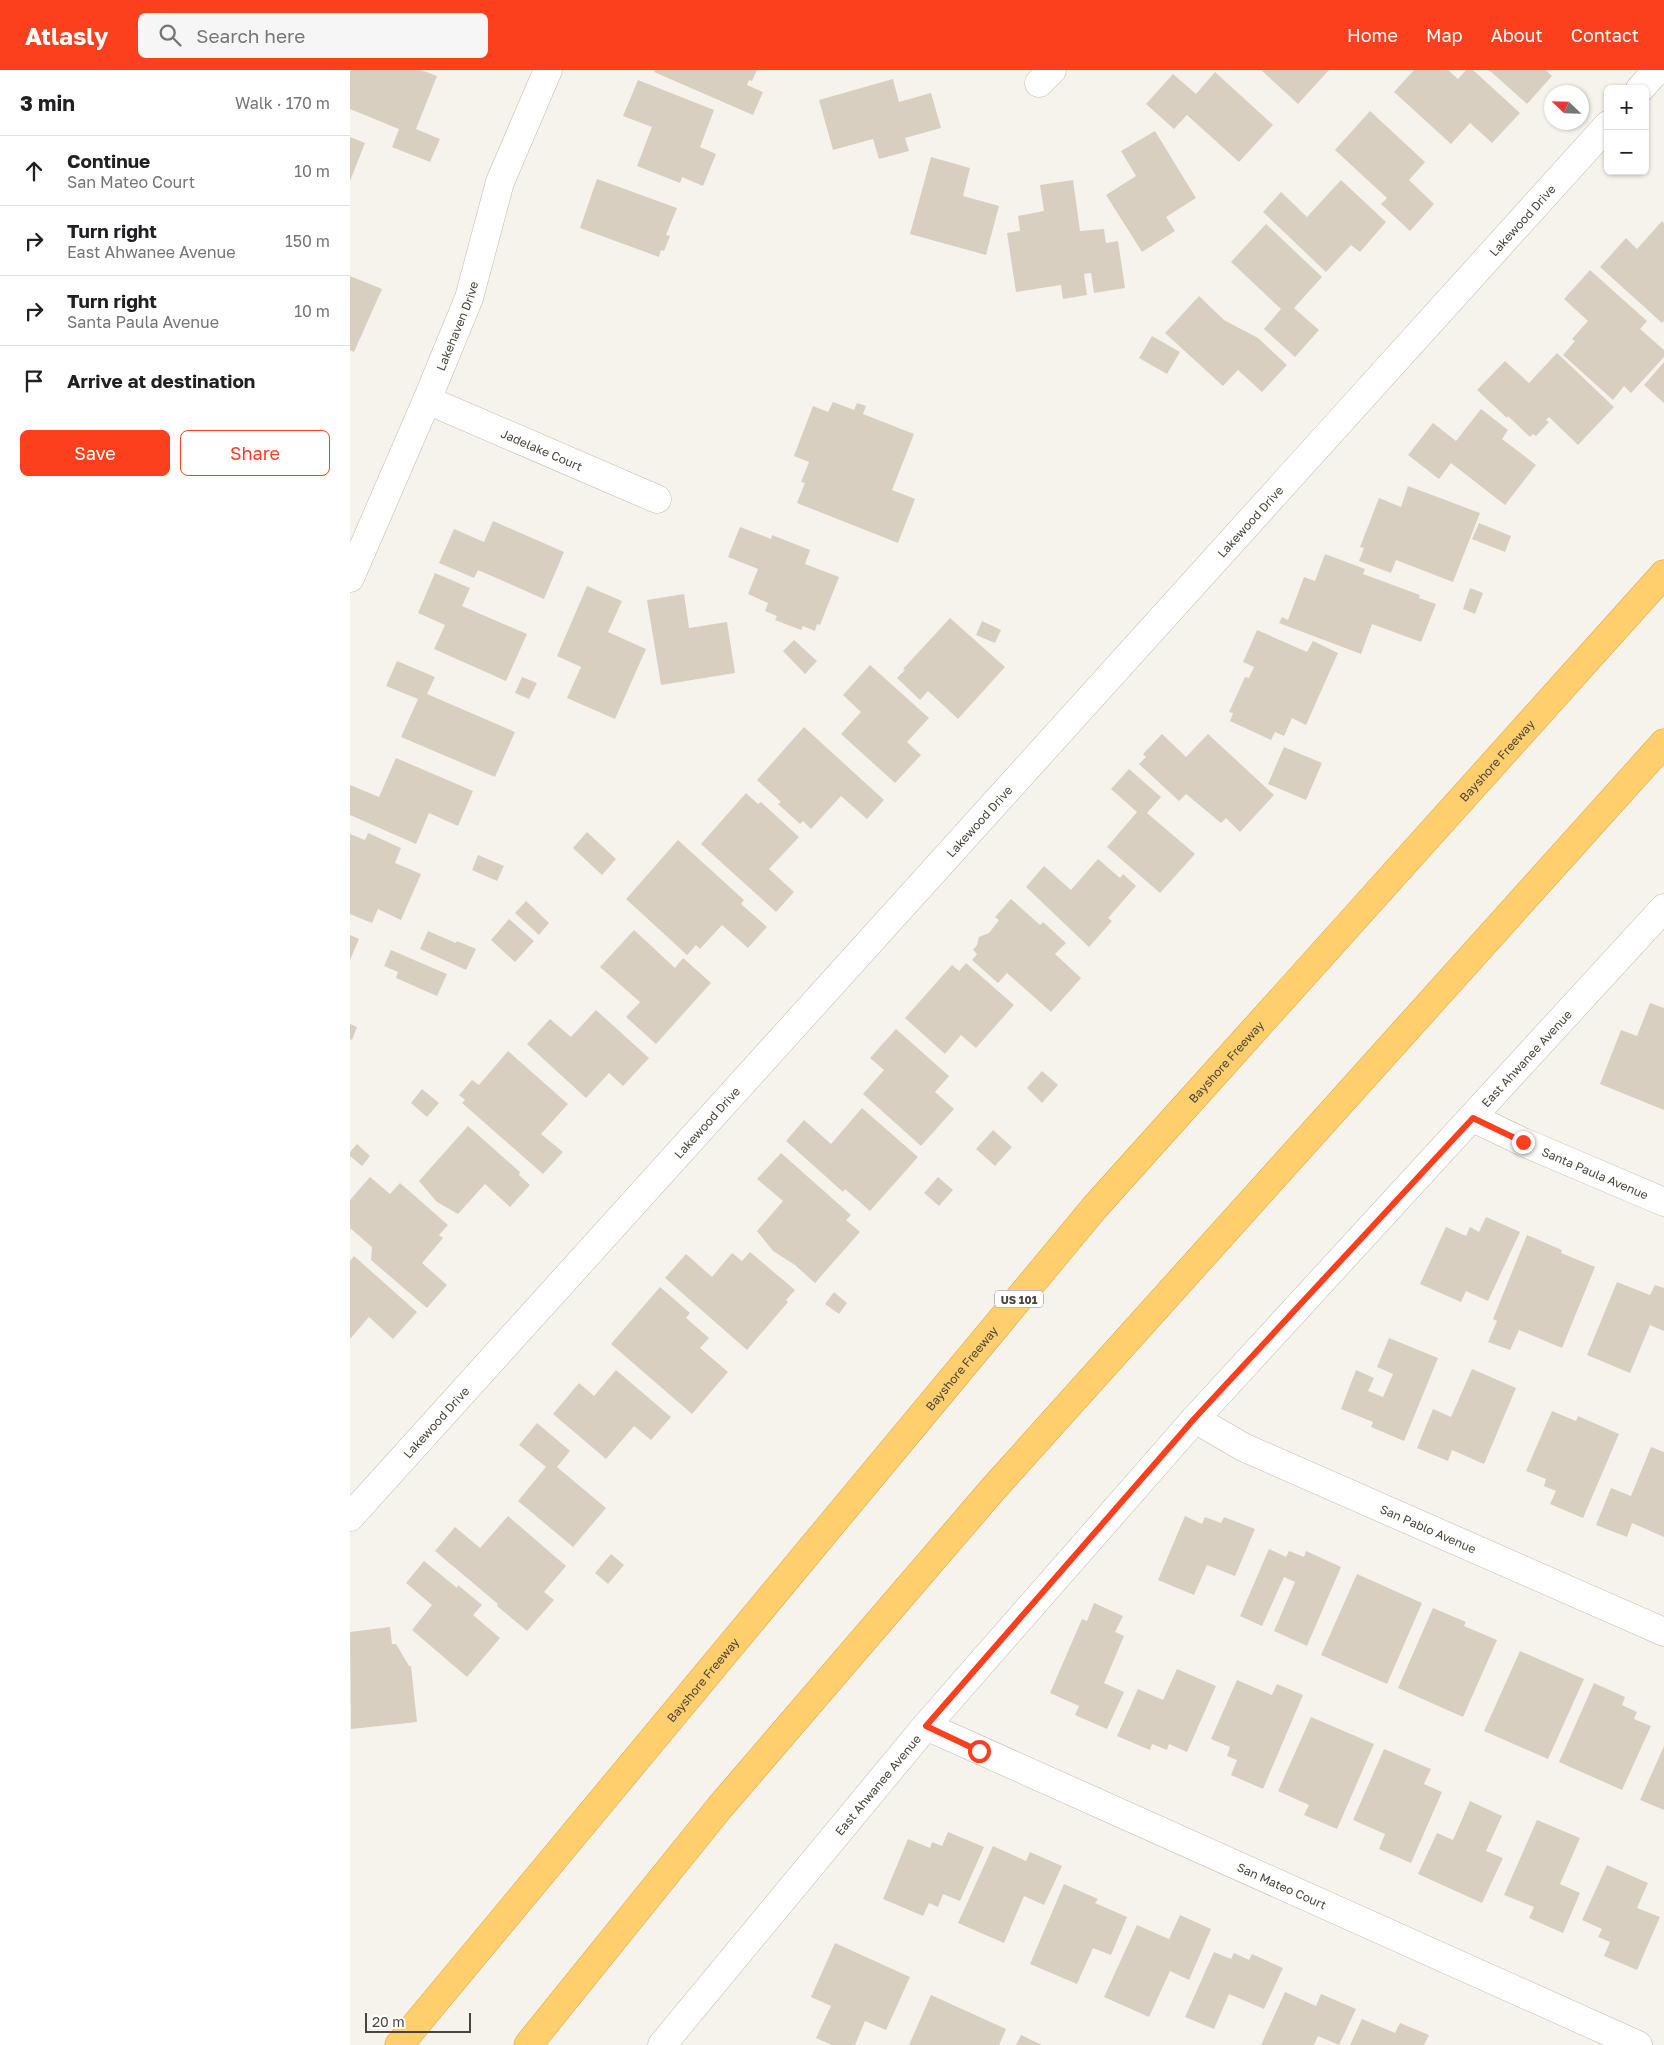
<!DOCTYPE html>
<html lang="en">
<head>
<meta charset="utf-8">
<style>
  body { margin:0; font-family:"Golos Text",sans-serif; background:#f6f6f6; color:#202124 }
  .controls { position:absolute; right:15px; top:15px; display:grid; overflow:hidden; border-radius:8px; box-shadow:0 1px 4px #0004 }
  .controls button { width:45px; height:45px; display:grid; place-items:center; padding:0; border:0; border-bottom:1px solid #e0e0e0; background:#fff; color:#202124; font:25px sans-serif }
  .compass { position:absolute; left:1194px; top:15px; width:45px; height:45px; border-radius:50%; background:#fff; box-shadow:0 1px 4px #0004; rotate:293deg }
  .scale { position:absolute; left:15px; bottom:12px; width:106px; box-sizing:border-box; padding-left:5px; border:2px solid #4b4439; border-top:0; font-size:14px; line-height:18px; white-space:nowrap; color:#4b4439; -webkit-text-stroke:4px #fff; paint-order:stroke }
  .stop { position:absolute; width:15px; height:15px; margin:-11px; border:4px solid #fc3f1d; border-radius:50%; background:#fff }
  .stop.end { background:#fc3f1d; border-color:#fff; box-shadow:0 1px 5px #0008 }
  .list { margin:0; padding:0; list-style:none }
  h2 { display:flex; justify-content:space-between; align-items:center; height:65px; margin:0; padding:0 20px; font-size:21px }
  h2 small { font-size:16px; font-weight:400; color:#757577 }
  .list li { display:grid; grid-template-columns:32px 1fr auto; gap:15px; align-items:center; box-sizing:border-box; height:70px; padding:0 20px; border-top:1px solid #e0e0e0 }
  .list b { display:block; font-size:19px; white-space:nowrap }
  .list p { margin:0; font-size:16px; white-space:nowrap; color:#757577 }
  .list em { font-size:16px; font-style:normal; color:#757577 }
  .actions { display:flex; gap:10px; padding:15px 20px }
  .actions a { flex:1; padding:11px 0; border:1px solid #fc3f1d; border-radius:8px; text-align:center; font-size:18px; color:#fc3f1d }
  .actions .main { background:#fc3f1d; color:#fff }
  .icon { flex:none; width:28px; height:28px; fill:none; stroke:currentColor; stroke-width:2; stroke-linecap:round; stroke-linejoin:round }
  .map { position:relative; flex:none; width:1314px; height:1975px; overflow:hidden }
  header { display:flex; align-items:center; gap:30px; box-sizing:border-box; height:70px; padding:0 25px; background:#fc3f1d; color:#fff }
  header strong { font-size:24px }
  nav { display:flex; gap:28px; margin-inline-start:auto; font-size:18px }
  .search { width:350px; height:45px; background:#f6f6f6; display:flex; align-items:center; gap:12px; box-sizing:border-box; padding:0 18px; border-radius:8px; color:#757577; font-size:19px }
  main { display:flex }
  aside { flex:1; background:#fff }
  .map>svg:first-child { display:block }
</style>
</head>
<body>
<header>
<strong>Atlasly</strong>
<div class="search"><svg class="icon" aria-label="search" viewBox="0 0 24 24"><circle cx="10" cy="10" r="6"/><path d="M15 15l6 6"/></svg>Search here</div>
<nav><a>Home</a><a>Map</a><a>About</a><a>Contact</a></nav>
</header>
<main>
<aside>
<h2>3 min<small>Walk · 170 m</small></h2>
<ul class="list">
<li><svg class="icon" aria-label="ahead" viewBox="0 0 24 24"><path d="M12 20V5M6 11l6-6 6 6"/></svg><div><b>Continue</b><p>San Mateo Court</p></div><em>10 m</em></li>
<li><svg class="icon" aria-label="right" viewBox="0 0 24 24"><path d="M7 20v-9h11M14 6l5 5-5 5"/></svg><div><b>Turn right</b><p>East Ahwanee Avenue</p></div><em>150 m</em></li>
<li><svg class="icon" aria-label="right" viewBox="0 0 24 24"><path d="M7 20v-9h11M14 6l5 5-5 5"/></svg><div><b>Turn right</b><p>Santa Paula Avenue</p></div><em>10 m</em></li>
<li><svg class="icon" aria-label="arrive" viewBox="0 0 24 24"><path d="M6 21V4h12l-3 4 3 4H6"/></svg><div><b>Arrive at destination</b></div></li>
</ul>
<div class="actions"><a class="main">Save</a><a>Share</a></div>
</aside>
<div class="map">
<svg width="1314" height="1975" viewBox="0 0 1314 1975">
  <rect width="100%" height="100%" fill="#f6f3ec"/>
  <path fill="#d8cfc1" d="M0,0H71L87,6L66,59L90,69L80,92L42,77L49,59L0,39Z
    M305,0H407L402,11L399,10L397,15L413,22L403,45L304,2Z
    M911,0H979L948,34Z
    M1064,0H1098L1108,9L1116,0H1123L1170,43L1142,73L1120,53L1101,74L1044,22Z
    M1139,0H1196L1202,6L1177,34Z
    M865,2L923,55L889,92L837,45L824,59L796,34L823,4L846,24Z
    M543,9L549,32L581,23L591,58L555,68L559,81L529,89L523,69L483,80L469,30Z
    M288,10L364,40L350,77L366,84L353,116L332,107L330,113L287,96L302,57L273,46Z
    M1020,41L1075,92L1059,110L1084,134L1060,161L1031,134L1037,128L985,80Z
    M805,61L846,128L816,147L825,161L792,182L756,125L786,106L771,81Z
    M0,67L15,73L0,111Z
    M581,87L620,98L613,126L649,136L636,185L560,164Z
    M247,109L327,138L316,165L320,166L314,181L311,180L309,187L230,158Z
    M723,110L730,161L754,159L756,173L768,171L775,218L744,223L741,203L734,204L737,225L713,229L711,215L666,222L657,163L670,161L668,146L694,141L690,115Z
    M991,110L1036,152L1010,182L1001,175L976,202L913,142L931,122L957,147Z
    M1312,151L1314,153V251L1312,253L1250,197L1276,168L1287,179Z
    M916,154L972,207L944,238L969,260L945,287L914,259L931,239L881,192Z
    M1240,200L1297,251L1290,259L1314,280V287L1281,323L1274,316L1263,330L1213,285L1225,271L1222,269L1238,251L1214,229Z
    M0,206L32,219L4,282L0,280Z
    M849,226L874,250L908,268L937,295L912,322L888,300L873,316L815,263Z
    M802,266L830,282L817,304L789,288Z
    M1207,283L1264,337L1228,375L1199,347L1196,350L1199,352L1186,366L1183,364L1180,367L1158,346L1157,348L1127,320L1155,291L1179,313Z
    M1314,292V333L1294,315Z
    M483,332L504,340L507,333L516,336L513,344L564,364L542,420L565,429L548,473L447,433L455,413L451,412L459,392L444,386L463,336L478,342Z
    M1131,339L1158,360L1152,369L1186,395L1155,435L1101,393L1089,409L1058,385L1083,353L1106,371Z
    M1058,416L1130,443L1103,512L1046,490L1041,503L1009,491L1014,478L1010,477L1029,428L1051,437Z
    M143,451L214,482L194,529L128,500L124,508L89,493L104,459L134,472Z
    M1129,453L1161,466L1155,482L1122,469Z
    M390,457L421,469L422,465L460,480L455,494L489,507L470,555L467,554L465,561L453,556L451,560L425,550L427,546L415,541L418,533L398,524L408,499L378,487Z
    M975,484L1015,499L1013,504L1070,525L1069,528L1086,534L1071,572L1022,554L1011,584L929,553L932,547L938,550L954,507L965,511Z
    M85,503L120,518L112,536L177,564L156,611L84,579L95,555L68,543Z
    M237,516L272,531L258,562L296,579L265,649L217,628L231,597L207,586Z
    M1120,518L1133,523L1125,544L1113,539Z
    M334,524L339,558L377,552L385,603L311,615L297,530Z
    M600,548L655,597L608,649L578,621L570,630L547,608L555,600L553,599Z
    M632,551L651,560L645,573L626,565Z
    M907,560L957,582L963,571L988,583L956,655L942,648L934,666L925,662L921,670L880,651L883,643L879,642L895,607L899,608L904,597L893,592Z
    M444,570L467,591L455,604L433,581Z
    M47,591L85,607L77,624L165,662L145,707L51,667L68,629L36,616Z
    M520,595L579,648L557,672L571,685L545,713L491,664L511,642L493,625Z
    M172,607L187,613L179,629L165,623Z
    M454,657L534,730L517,749L491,726L461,759L453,751L450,754L428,734L431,732L407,710Z
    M812,664L836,687L858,664L924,725L890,762L876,748L871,753L836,724L829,731L789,694L796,687L793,684Z
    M934,677L972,693L956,730L918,714Z
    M46,688L123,721L108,756L79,743L66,774L0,745V715L29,727Z
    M779,699L811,727L797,743L845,784L810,823L757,777L787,742L761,719Z
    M396,723L408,734L411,732L449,767L419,799L444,822L426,842L351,774Z
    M237,762L266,789L252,805L223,778Z
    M18,763L51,778L45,793L71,804L51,850L28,839L22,853L0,844V764L15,770Z
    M328,770L394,830L391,834L417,857L398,878L372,855L350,879L346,875L337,885L276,829Z
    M128,785L154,796L147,811L122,800Z
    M748,789L770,808L773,804L786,816L758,848L762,851L739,877L676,817L694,796L721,820Z
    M661,829L690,855L693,852L716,873L705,884L731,908L701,942L657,903L648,913L622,890L627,884L623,880L627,875L629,867L639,863L649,850L645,847Z
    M176,831L199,853L189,865L165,843Z
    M159,849L184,871L165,892L141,870Z
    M284,860L325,898L333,888L361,913L306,974L276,947L290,932L250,897Z
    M78,861L106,873L107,871L126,879L116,900L70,879Z
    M0,865L9,869L0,890Z
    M41,880L97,904L87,926L46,908L48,902L34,896Z
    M616,893L664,935L626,978L611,965L595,984L555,948L602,895L609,901Z
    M1300,933L1314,938V1040L1250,1014L1271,960L1287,966Z
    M246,940L299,988L273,1016L259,1003L236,1028L177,974L200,949L221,967Z
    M0,954L7,957L2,970L0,969Z
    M546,959L599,1006L585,1022L604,1039L571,1076L513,1024L534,1000L520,988Z
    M158,981L218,1034L191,1064L213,1082L193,1104L112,1033L115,1030L109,1025L122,1010L129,1015Z
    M692,1001L708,1015L692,1033L677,1018Z
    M72,1019L89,1033L77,1047L61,1033Z
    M512,1038L568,1087L520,1141L495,1119L493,1122L436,1071L454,1050L481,1074Z
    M118,1056L170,1102L169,1105L180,1115L160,1137L135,1114L108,1144L87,1132L69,1111Z
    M643,1060L662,1077L645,1096L626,1079Z
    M7,1074L20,1086L12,1096L0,1086V1082Z
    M431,1083L501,1145L496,1150L510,1162L465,1213L445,1195L423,1181L407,1161L433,1131L407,1109Z
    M20,1107L40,1124L50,1113L98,1155L89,1165L93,1168L72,1193L97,1215L77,1238L21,1190L22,1177L0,1158V1130Z
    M588,1107L603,1120L589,1136L574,1123Z
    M1136,1147L1170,1162L1138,1231L1116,1221L1111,1232L1070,1214L1096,1157L1116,1166L1120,1157L1129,1162Z
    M1177,1165L1212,1180L1211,1183L1245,1197L1212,1278L1169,1260L1160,1280L1138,1272L1147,1251L1143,1249Z
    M400,1182L445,1220L436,1230L438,1232L397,1280L315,1208L336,1184L362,1207L382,1183L392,1191Z
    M4,1186L67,1242L43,1269L19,1247L0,1269V1191Z
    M1267,1212L1300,1225L1305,1215L1314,1218V1261L1300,1255L1280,1303L1237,1285Z
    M310,1217L340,1243L336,1248L359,1268L350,1278L378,1302L342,1344L261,1274Z
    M484,1222L497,1233L489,1244L475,1234Z
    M1039,1268L1088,1288L1054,1371L1021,1357L1023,1352L991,1339L1006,1300L1024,1308L1018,1321L1033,1327L1043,1304L1027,1297Z
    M1122,1299L1166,1318L1134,1394L1102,1380L1098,1391L1067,1378L1083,1339L1101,1347Z
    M266,1300L321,1347L301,1370L284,1356L256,1389L203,1344L229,1313L244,1326Z
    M1202,1341L1226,1351L1228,1346L1269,1364L1233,1448L1200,1434L1206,1421L1194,1416L1196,1409L1176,1401Z
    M187,1353L220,1381L207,1397L256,1438L223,1477L168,1431L196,1397L169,1375Z
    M1301,1377L1314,1382V1467L1282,1453L1277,1467L1246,1455L1261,1418L1281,1426Z
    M158,1446L216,1496L194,1522L204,1530L177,1561L147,1536L148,1534L85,1481L105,1457L130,1478Z
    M835,1446L852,1454L855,1447L871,1453L874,1447L905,1459L885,1506L857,1495L844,1525L808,1510Z
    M919,1479L936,1487L939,1481L954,1487L956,1481L991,1497L957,1576L924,1561L945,1512L934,1507L912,1556L890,1546Z
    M261,1484L274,1495L258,1514L245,1503Z
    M74,1491L107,1518L108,1515L132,1535L123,1545L150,1568L117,1607L62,1560L82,1535L56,1513Z
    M1007,1504L1072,1533L1037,1614L971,1585Z
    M744,1533L773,1546L765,1562L774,1566L754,1613L774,1622L757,1659L725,1645L729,1636L700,1623L732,1549L737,1551Z
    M1083,1538L1116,1552L1114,1556L1147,1570L1113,1647L1048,1618Z
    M40,1557L42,1574H46L59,1596H61L67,1652L1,1659L0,1562Z
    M1170,1581L1234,1609L1198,1689L1134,1661Z
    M827,1599L866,1616L837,1682L819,1674L817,1680L802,1674L800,1680L767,1666L788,1619L813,1630Z
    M887,1610L922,1625L927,1614L953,1625L913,1719L881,1705L887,1690L877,1686L880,1677L861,1669Z
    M1244,1613L1275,1627L1272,1635L1287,1642L1284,1649L1301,1656L1272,1720L1209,1692Z
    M961,1647L1024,1674L987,1759L954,1745L959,1735L928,1721Z
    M1314,1676V1740L1290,1730Z
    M1034,1679L1081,1699L1074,1714L1092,1722L1061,1793L1029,1779L1035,1764L1003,1750Z
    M1120,1731L1152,1746L1136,1781L1153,1788L1132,1833L1068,1804L1087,1763L1103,1770Z
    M1187,1750L1230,1768L1210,1814L1230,1823L1213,1863L1179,1848L1184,1837L1154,1825Z
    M598,1762L634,1777L610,1831L593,1824L588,1837L579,1833L573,1846L533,1829L558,1769L580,1778L582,1772L592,1776Z
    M643,1776L676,1791L680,1782L712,1796L694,1835L674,1826L654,1873L608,1853Z
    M1257,1795L1298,1813L1287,1838L1310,1847L1287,1900L1254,1886L1260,1872L1248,1867L1252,1859L1232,1850Z
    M714,1814L748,1829L745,1833L777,1847L761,1885L743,1878L727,1914L680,1894Z
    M830,1845L861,1859L839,1910L820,1901L799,1947L754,1927L787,1855L819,1869Z
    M485,1873L560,1907L536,1960L515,1951L505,1975H482L466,1968L481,1936L461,1927Z
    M864,1882L881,1889L884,1883L899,1890L902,1884L933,1898L914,1939L879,1924L864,1959L835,1947Z
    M935,1922L966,1936L971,1924L1006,1939L989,1975L968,1966L964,1975H911Z
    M581,1925L656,1959L649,1975H559Z
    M1012,1949L1045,1963L1050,1953L1079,1965L1074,1975H1000Z
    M671,1965L692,1975H666Z"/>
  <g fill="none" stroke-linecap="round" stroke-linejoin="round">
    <defs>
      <g id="minor">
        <path d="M689,13L702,0"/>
        <path d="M1290,19L1307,0"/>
        <path id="s1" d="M77,330L307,429"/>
        <path id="s2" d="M0,508L77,330L119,228L150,112L198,0"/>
        <path id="s3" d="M1123,1048L1173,1072L1314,1132"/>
        <path id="s4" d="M845,1349L893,1377L1314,1562"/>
        <path id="s5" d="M0,1447L1258,55"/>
        <path id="s6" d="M576,1656L1288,1975"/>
      </g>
      <g id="tertiary">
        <path id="s7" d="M312,1975L576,1656L845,1349L1314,838"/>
      </g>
      <g id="motorway">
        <path id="s8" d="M49,1975L745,1137L1314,504"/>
        <path d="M178,1975L370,1737L644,1418L1314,673"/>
      </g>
    </defs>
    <use href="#minor" stroke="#c2bbae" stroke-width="29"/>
    <use href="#tertiary" stroke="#c2bbae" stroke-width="29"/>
    <use href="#motorway" stroke="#e0a43c" stroke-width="29"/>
    <use href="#minor" stroke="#fff" stroke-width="28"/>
    <use href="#tertiary" stroke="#fff" stroke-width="28"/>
    <use href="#motorway" stroke="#ffcf6e" stroke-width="28"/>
  </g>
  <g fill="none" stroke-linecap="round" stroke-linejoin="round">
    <path stroke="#fc3f1d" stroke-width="6" d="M629,1681L576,1656L844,1349L1123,1048L1173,1072"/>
  </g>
  <g text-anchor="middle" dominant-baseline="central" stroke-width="5" stroke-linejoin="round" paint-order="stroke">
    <rect fill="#fff" stroke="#817c74" stroke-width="1" x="645" y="1220.5" width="48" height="17" rx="4"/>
    <g font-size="11" font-weight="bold" fill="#4b4439">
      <text x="669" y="1229">US 101</text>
    </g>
    <g font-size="12" fill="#4b4439" stroke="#fff">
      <text stroke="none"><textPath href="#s5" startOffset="1748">Lakewood Drive</textPath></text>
      <text stroke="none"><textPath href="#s2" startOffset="274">Lakehaven Drive</textPath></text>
      <text stroke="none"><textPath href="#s1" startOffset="125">Jadelake Court</textPath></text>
      <text stroke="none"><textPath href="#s5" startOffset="1342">Lakewood Drive</textPath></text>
      <text stroke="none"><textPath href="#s8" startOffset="1690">Bayshore Freeway</textPath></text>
      <text stroke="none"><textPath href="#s5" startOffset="938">Lakewood Drive</textPath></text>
      <text stroke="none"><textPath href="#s7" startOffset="1312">East Ahwanee Avenue</textPath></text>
      <text stroke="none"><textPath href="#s8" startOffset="1285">Bayshore Freeway</textPath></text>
      <text stroke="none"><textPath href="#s5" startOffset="532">Lakewood Drive</textPath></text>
      <text stroke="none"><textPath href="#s3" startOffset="134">Santa Paula Avenue</textPath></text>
      <text stroke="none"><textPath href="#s8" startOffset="880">Bayshore Freeway</textPath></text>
      <text stroke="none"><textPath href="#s5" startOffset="128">Lakewood Drive</textPath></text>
      <text stroke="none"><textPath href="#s4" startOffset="258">San Pablo Avenue</textPath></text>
      <text stroke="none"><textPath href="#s8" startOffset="475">Bayshore Freeway</textPath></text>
      <text stroke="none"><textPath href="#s7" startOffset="338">East Ahwanee Avenue</textPath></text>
      <text stroke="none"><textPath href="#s6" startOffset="390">San Mateo Court</textPath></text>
    </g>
  </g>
</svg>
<div class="controls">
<button>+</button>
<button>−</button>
</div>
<svg class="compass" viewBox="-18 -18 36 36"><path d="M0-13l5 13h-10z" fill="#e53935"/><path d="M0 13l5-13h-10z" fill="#757577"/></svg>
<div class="scale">20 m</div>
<div class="stop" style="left:629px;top:1681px"></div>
<div class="stop end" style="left:1173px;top:1072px"></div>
</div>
</main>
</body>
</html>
